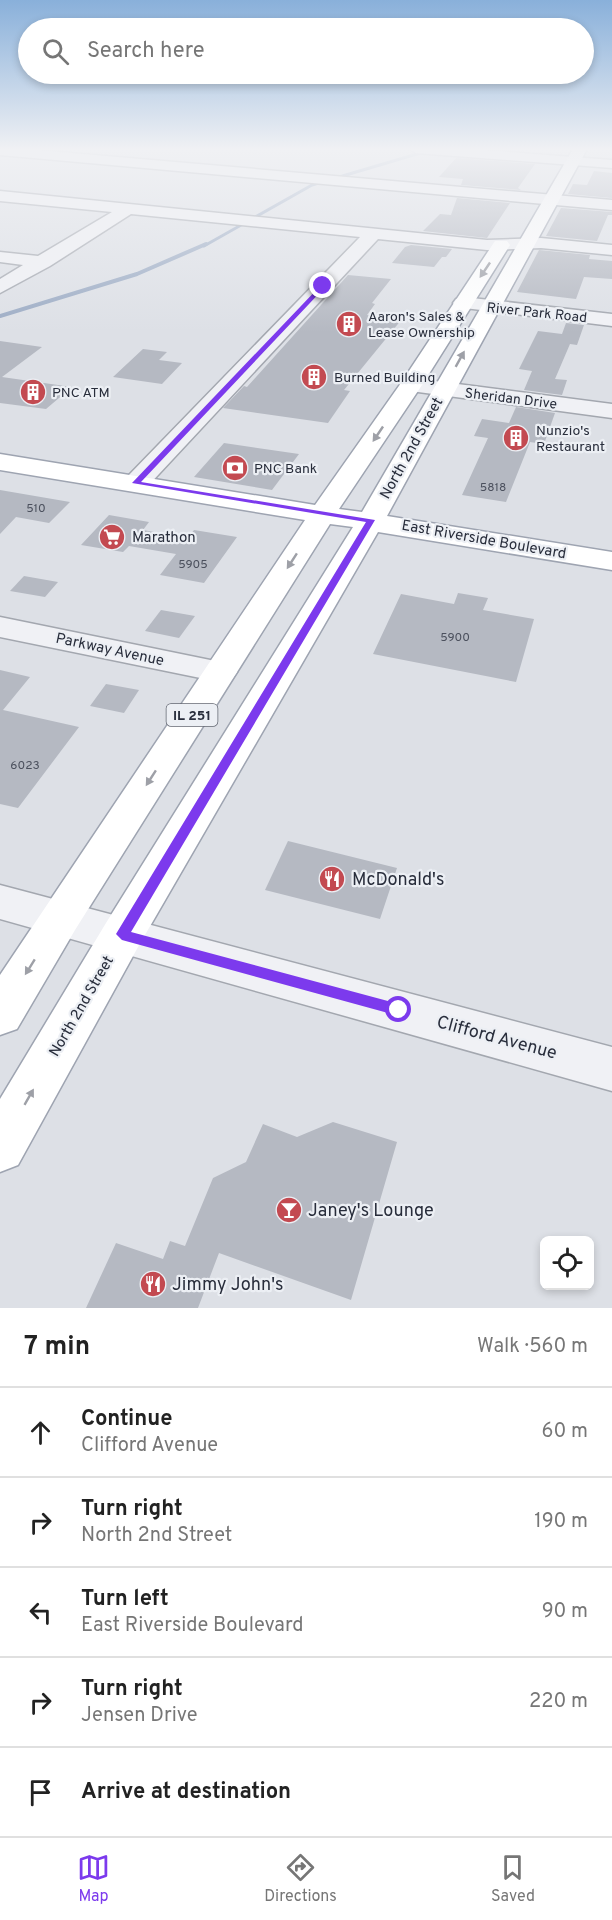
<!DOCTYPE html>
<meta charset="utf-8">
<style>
:root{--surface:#fff;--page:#f2f2f2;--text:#222;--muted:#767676;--line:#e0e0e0;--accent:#7c3aed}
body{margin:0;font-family:Overpass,sans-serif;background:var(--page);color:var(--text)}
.controls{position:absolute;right:18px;bottom:18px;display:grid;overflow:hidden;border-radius:9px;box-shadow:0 3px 9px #0003}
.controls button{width:54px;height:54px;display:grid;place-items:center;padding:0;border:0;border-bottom:2px solid var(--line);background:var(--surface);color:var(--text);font:30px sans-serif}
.stop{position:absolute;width:18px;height:18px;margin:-14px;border:4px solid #7c3aed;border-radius:50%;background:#fff}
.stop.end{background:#7c3aed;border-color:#fff;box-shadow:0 2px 6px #0008}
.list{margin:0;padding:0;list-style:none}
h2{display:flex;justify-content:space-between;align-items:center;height:78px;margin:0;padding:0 24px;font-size:26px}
h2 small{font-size:20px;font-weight:400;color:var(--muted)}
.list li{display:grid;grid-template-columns:39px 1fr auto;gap:18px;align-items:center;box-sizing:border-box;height:90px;padding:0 24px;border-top:2px solid var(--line)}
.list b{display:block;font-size:22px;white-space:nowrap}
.list p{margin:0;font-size:20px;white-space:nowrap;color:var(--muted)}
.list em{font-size:20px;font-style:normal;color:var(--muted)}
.icon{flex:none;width:33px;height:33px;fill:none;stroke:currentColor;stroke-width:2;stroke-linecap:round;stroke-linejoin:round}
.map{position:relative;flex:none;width:612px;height:1308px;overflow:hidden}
.search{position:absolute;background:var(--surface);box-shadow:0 3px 9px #0003;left:18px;right:18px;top:18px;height:66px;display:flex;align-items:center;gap:15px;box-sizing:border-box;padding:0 21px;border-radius:33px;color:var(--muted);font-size:22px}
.sheet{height:528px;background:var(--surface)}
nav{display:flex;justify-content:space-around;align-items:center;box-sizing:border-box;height:84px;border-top:2px solid var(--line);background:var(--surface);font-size:16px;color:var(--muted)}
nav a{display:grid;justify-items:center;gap:3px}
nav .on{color:var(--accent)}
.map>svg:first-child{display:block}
</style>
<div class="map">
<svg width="612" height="1308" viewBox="0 0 612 1308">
<rect width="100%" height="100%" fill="#dde0e6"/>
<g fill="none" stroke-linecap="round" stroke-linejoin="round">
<polyline stroke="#9babc4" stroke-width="3" points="204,246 312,185 427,151"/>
<polyline stroke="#9babc4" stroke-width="4" points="0,316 137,274 206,244"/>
</g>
<g fill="#b5b9c2">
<polygon points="456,158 535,164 518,188 521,190 461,185 463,179 439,177"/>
<polygon points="594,171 612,173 612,198 568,194 573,184 587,185"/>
<polygon points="457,198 510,203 487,238 423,231 440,214 451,215"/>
<polygon points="561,208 612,212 612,215 608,215 597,241 546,236"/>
<polygon points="411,245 452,249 446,257 442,257 434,267 392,263 405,247"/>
<polygon points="539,250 590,255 589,259 612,261 612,279 584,277 576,299 517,292"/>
<polygon points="348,275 391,279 372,303 375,304 367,315 402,319 344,390 350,391 328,423 223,408 244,386 247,387"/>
<polygon points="566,323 584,325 577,345 570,344 555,379 567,380 562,395 524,390 532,371 519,369 538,331 562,334"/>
<polygon points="0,341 42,347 2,377 72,387 46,409 0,403"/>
<polygon points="143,349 167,352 159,360 182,363 162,384 113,377"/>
<polygon points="516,407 555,413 544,444 530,442 506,502 462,495 488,438 474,436 482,419 509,423"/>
<polygon points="224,443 299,454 272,490 194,477"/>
<polygon points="0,490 70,502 49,523 16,517 0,534"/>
<polygon points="109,515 149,522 143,530 188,538 194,530 237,537 204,583 160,575 176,554 129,546 123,552 81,545"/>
<polygon points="24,576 58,582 45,597 10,591"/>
<polygon points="458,593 488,598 483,610 534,619 516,682 373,654 401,594 454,604"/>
<polygon points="161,610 195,616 179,638 145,631"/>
<polygon points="0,670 30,677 3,710 79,727 18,808 0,804"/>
<polygon points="106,684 139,690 124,713 90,706"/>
<polygon points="288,841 397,868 380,919 265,890"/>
<polygon points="333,1122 397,1142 351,1300 219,1253 198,1308 86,1308 116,1243 163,1259 170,1241 185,1246 213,1178 246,1162 263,1124 297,1137"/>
</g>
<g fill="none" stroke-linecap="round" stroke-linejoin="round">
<g stroke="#a3a7af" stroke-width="3">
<g id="minor">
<polygon points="0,149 25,149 612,200 612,210 0,155"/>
<polygon points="409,149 471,149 612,160 612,168 416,153"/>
<polygon points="0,191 487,240 541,238 612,245 612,255 541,248 487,250 378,239 145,489 136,491 127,489 123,483 127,477 360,237 131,214 50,266 0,293 0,279 23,265 0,262 0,252 38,256 112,212 0,201"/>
<polygon points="463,297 612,314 612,326 456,307 453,303 456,299"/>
<polygon points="411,378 612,404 612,418 403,390 400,385 403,380"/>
<polygon points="0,617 220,662 232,665 237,672 232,679 220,682 0,637"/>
<polygon points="0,885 612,1047 612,1091 0,919"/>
</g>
</g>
<g stroke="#9ea4b1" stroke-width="3">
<polygon id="major" points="573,149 587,149 387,516 612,552 612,570 378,532 138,947 18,1165 0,1172 0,1099 106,923 353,527 330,524 75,930 17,1029 0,1035 0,975 305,520 0,470 0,454 315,505 401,383 495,241 507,241 510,245 422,385 339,509 362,512"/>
</g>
<use href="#minor" fill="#f0f1f5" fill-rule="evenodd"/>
<use href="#major" fill="#fff" fill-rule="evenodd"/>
</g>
<defs><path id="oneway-solid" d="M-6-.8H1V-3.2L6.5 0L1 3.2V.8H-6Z" transform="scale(1.5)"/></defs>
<g fill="#9ea0a7">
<use href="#oneway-solid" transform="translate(485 270) rotate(124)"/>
<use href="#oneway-solid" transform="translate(460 359) rotate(-61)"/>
<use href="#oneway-solid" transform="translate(378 434) rotate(124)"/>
<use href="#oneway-solid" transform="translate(292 561) rotate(123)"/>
<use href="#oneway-solid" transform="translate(151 778) rotate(123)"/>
<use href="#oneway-solid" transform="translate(30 967) rotate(122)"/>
<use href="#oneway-solid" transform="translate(29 1097) rotate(-60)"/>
</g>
<linearGradient id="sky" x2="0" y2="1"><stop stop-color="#89b0da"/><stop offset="0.45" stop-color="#f0f1f4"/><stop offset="1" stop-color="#f0f1f4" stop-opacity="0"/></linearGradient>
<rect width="612" height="332" fill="url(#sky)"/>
<polygon fill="#7c3aed" points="321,285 326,286 141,482 375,520 131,932 399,1004 404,1006 406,1010 404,1014 399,1016 122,940 116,934 366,522 132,483"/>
<defs>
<g id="building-disc" transform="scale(1.35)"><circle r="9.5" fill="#c34a51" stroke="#eceff4"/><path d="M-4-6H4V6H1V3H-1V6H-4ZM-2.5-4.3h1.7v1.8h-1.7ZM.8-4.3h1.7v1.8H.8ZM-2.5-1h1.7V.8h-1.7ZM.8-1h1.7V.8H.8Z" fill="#fff"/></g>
<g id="bank-disc" transform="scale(1.35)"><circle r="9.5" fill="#c34a51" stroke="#eceff4"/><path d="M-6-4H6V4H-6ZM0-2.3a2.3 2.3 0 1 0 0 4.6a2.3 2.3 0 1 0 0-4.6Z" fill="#fff"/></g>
<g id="supermarket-disc" transform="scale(1.35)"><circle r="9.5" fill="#c34a51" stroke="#eceff4"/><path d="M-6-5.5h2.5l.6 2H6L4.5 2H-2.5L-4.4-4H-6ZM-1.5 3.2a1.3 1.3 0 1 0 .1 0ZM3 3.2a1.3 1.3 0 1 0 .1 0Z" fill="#fff"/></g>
<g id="restaurant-disc" transform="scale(1.35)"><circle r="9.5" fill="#c34a51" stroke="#eceff4"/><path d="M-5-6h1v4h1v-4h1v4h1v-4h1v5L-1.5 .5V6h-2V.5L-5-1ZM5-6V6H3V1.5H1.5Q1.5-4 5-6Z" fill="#fff"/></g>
<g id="bar-disc" transform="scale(1.35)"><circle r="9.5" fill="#c34a51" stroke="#eceff4"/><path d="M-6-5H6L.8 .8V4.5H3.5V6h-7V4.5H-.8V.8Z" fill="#fff"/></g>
</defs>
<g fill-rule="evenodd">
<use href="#building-disc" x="349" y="324"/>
<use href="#building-disc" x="314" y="377"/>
<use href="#building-disc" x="33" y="392"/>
<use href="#building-disc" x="516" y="438"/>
<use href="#bank-disc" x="235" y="468"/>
<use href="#supermarket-disc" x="112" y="537"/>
<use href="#restaurant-disc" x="332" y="879"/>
<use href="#bar-disc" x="289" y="1210"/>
<use href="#restaurant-disc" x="153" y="1284"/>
</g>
<g text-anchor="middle" stroke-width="4.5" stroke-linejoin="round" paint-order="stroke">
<g font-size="12" fill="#4b505d">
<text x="493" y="491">5818</text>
<text x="36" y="512">510</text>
<text x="193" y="568">5905</text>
<text x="455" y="641">5900</text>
<text x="25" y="769">6023</text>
</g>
<g font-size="14" fill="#282d3b" stroke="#eceff4">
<text transform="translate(537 312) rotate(6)" y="5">River Park Road</text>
<text transform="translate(511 398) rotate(7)" y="5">Sheridan Drive</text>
</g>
<g font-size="14" fill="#282d3b" stroke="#eceff4" text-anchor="start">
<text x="368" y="321">Aaron's Sales &amp;<tspan x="368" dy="16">Lease Ownership</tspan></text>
<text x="334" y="382">Burned Building</text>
<text x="52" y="397">PNC ATM</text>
<text x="536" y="435">Nunzio's<tspan x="536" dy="16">Restaurant</tspan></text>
<text x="254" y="473">PNC Bank</text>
</g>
<rect fill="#eceff4" stroke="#636772" stroke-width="1.5" x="166.5" y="704" width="51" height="22" rx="4.5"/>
<g font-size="14" font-weight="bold" fill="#282d3b">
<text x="192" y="720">IL 251</text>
</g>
<g font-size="15" fill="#282d3b" stroke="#eceff4">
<text transform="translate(411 448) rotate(-61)" y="5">North 2nd Street</text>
<text transform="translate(484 539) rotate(10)" y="5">East Riverside Boulevard</text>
<text transform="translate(110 649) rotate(12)" y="5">Parkway Avenue</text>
<text transform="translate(81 1006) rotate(-60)" y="5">North 2nd Street</text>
</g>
<g font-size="15" fill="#282d3b" stroke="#eceff4" text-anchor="start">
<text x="132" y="542">Marathon</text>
</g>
<g font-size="18" fill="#282d3b" stroke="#eceff4" text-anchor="start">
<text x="352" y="885">McDonald's</text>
<text x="308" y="1216">Janey's Lounge</text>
<text x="172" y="1290">Jimmy John's</text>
</g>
<g font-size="18" fill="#282d3b" stroke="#eceff4">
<text transform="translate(497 1037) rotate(15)" y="6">Clifford Avenue</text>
</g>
</g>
</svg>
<div class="controls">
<button><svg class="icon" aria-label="locate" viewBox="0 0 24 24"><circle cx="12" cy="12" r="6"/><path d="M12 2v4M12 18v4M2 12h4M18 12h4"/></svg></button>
</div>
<div class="stop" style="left:399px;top:1010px"></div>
<div class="stop end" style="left:323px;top:286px"></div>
<div class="search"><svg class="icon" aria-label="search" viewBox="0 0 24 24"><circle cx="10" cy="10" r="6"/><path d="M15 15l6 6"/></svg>Search here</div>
</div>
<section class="sheet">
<h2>7 min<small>Walk · 560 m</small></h2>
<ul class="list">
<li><svg class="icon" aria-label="ahead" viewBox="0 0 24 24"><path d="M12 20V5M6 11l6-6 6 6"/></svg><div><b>Continue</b><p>Clifford Avenue</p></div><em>60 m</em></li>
<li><svg class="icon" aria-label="right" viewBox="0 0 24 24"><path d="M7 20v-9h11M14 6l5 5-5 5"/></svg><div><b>Turn right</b><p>North 2nd Street</p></div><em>190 m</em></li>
<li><svg class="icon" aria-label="left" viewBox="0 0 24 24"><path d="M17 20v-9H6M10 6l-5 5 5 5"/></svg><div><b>Turn left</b><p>East Riverside Boulevard</p></div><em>90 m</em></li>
<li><svg class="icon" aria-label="right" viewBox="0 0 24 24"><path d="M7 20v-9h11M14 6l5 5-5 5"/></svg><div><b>Turn right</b><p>Jensen Drive</p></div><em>220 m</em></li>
<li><svg class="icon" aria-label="arrive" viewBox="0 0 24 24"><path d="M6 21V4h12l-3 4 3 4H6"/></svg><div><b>Arrive at destination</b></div></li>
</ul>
</section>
<nav>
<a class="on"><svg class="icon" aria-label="map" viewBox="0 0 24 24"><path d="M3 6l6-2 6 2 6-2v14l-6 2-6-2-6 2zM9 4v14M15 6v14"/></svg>Map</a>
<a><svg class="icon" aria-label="directions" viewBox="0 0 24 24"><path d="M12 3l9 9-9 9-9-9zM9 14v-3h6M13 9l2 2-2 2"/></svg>Directions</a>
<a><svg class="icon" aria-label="saved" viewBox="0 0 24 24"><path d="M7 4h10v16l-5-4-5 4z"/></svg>Saved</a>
</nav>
